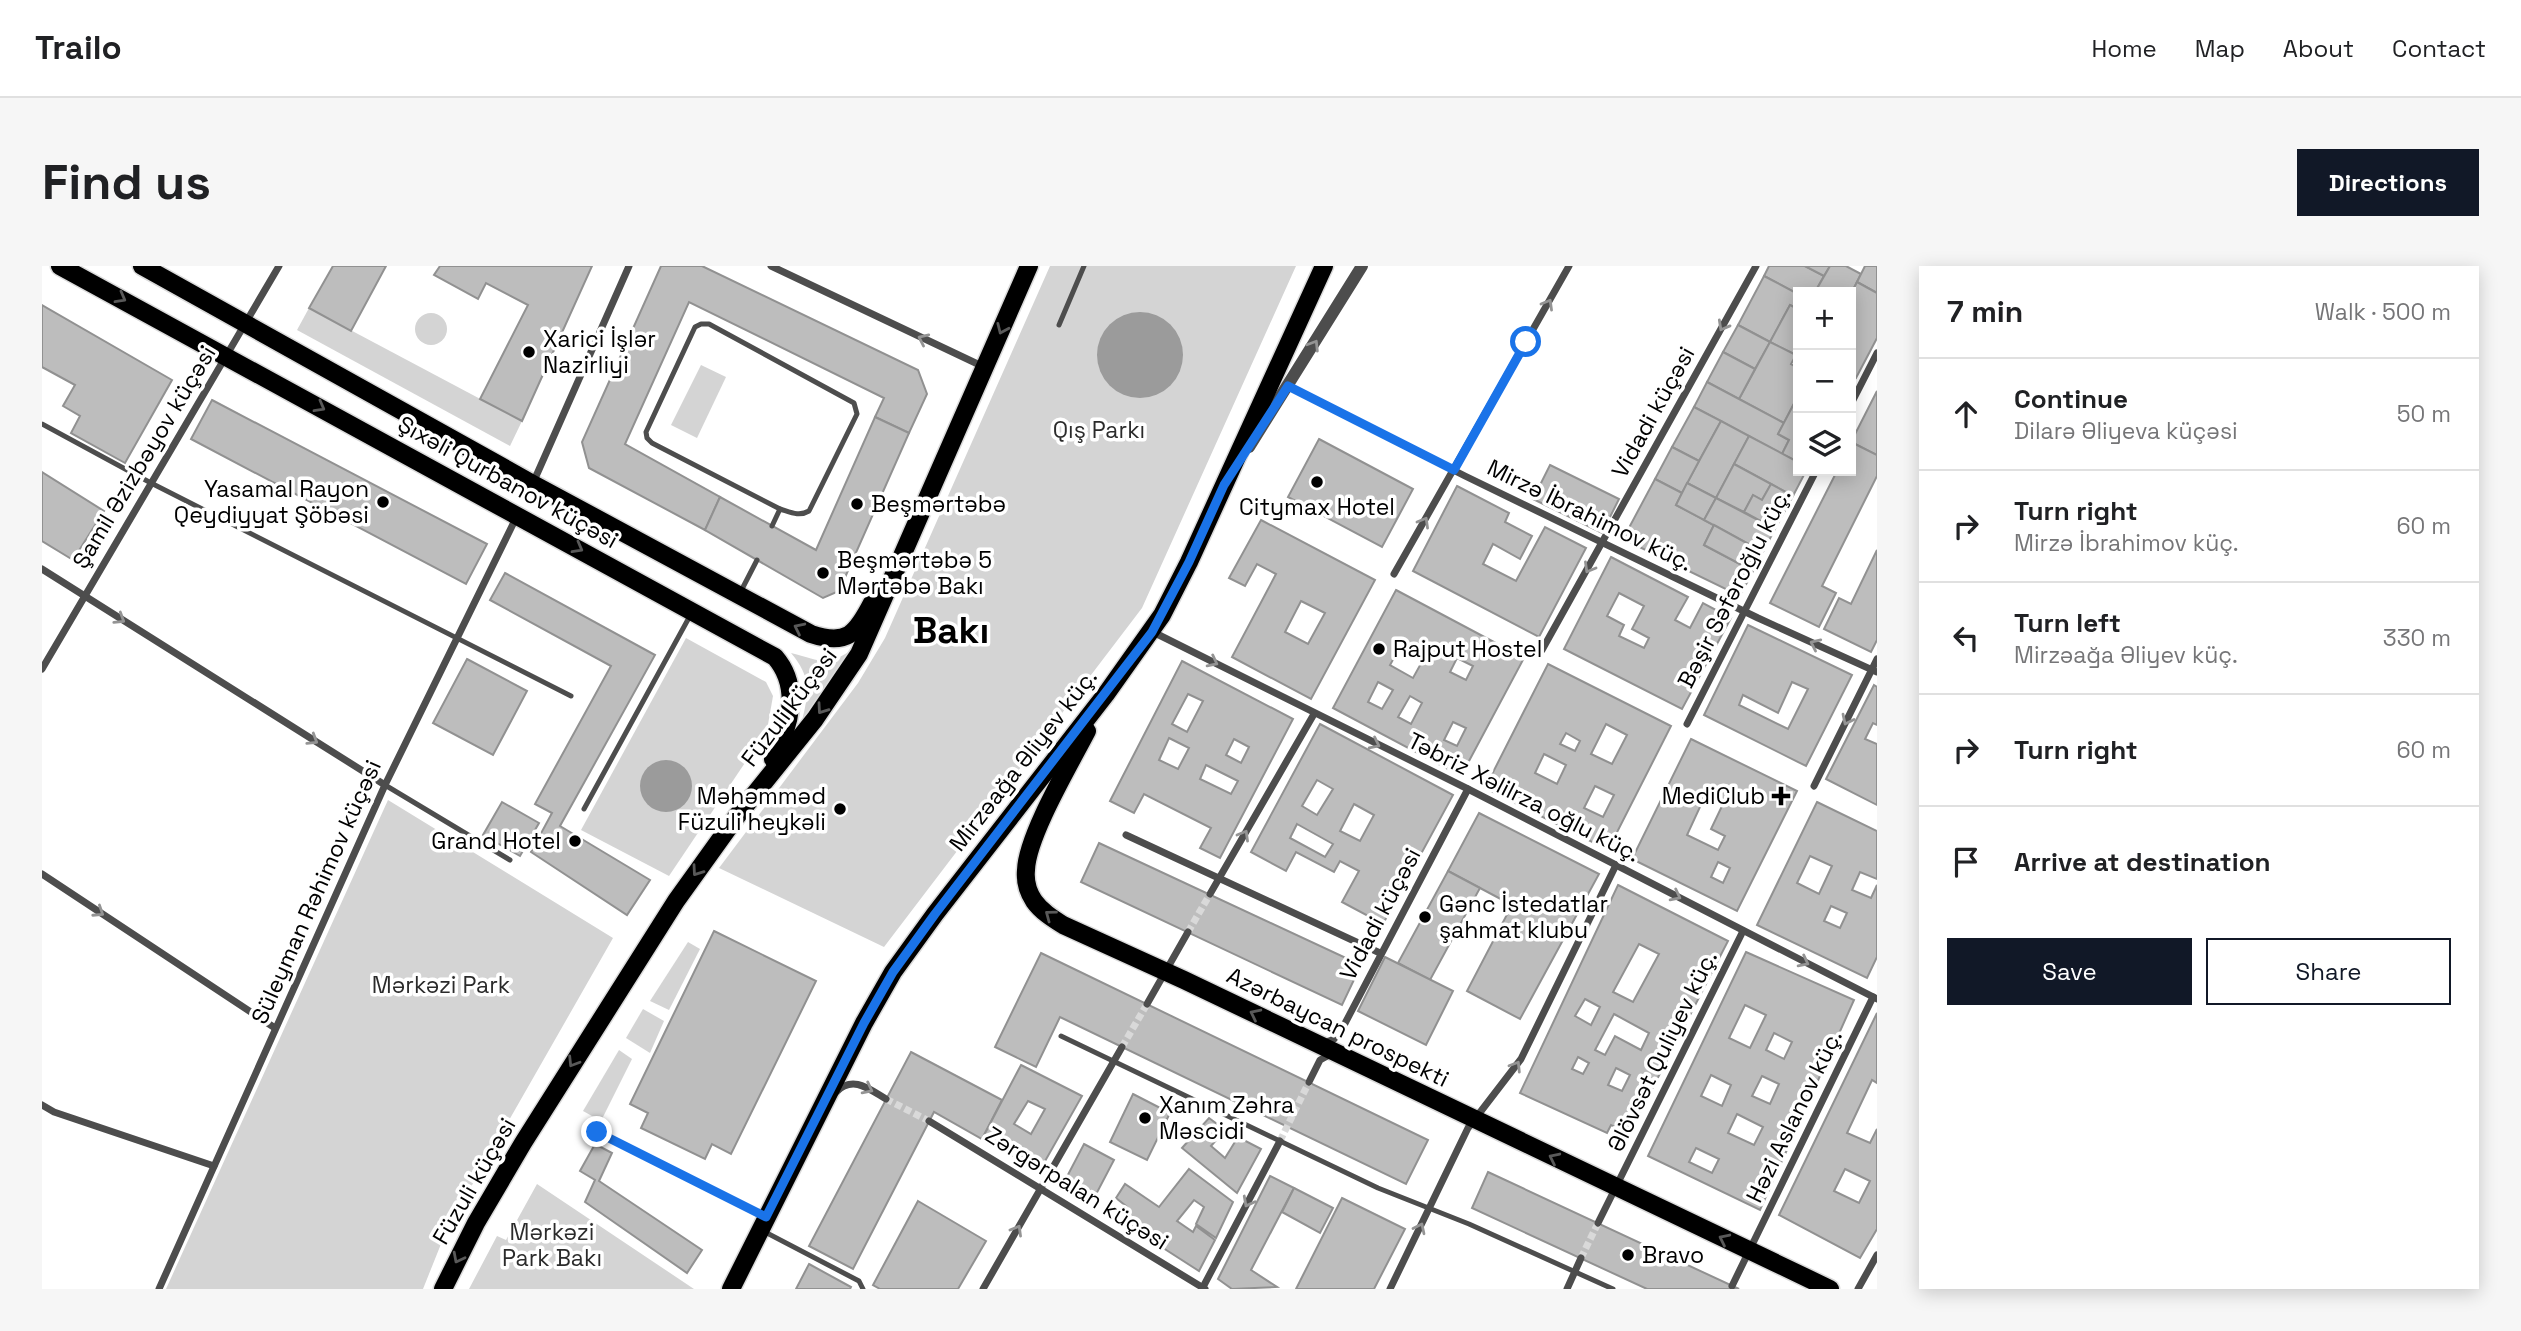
<!DOCTYPE html>
<meta charset="utf-8">
<style>
:root{--surface:#fff;--page:#f6f6f6;--text:#202124;--muted:#757577;--line:#e0e0e0;--accent:#111827}
body{margin:0;font-family:"Space Grotesk",sans-serif;background:var(--page);color:var(--text)}
.controls{position:absolute;right:21px;top:21px;display:grid;overflow:hidden;border-radius:0px;box-shadow:0 4px 18px #0003}
.controls button{width:63px;height:63px;display:grid;place-items:center;padding:0;border:0;border-bottom:2px solid var(--line);background:var(--surface);color:var(--text);font:35px sans-serif}
.stop{position:absolute;width:21px;height:21px;margin:-16px;border:5px solid #1a73e8;border-radius:50%;background:#fff}
.stop.end{background:#1a73e8;border-color:#fff;box-shadow:0 2px 7px #0008}
.list{margin:0;padding:0;list-style:none}
h2{display:flex;justify-content:space-between;align-items:center;height:91px;margin:0;padding:0 28px;font-size:30px}
h2 small{font-size:23px;font-weight:400;color:var(--muted)}
.list li{display:grid;grid-template-columns:46px 1fr auto;gap:21px;align-items:center;box-sizing:border-box;height:112px;padding:0 28px;border-top:2px solid var(--line)}
.list b{display:block;font-size:26px;white-space:nowrap}
.list p{margin:0;font-size:23px;white-space:nowrap;color:var(--muted)}
.list em{font-size:23px;font-style:normal;color:var(--muted)}
.actions{display:flex;gap:14px;padding:21px 28px}
.actions a{flex:1;padding:16px 0;border:2px solid var(--accent);border-radius:0px;text-align:center;font-size:24px;color:var(--accent)}
.actions .main{background:var(--accent);color:#fff}
.icon{flex:none;width:38px;height:38px;fill:none;stroke:currentColor;stroke-width:2;stroke-linecap:round;stroke-linejoin:round}
.map{position:relative;flex:none;width:1835px;height:1023px;overflow:hidden;border-radius:0px}
header{display:flex;align-items:center;gap:42px;box-sizing:border-box;height:98px;padding:0 35px;background:var(--surface);border-bottom:2px solid var(--line)}
header strong{font-size:33px}
nav{display:flex;gap:38px;margin-inline-start:auto;font-size:24px}
.intro{display:flex;align-items:center;justify-content:space-between;box-sizing:border-box;height:168px;padding:0 42px}
h1{margin:0;font-size:49px}
.button{padding:18px 32px;border-radius:0px;background:var(--accent);color:#fff;font-size:24px;font-weight:700}
main{display:flex;gap:42px;padding:0 42px}
aside{flex:1;background:var(--surface);border-radius:0px;box-shadow:0 4px 18px #0003}
.map>svg:first-child{display:block}
</style>
<header>
<strong>Trailo</strong>
<nav><a>Home</a><a>Map</a><a>About</a><a>Contact</a></nav>
</header>
<div class="intro"><h1>Find us</h1><a class="button">Directions</a></div>
<main>
<div class="map">
<svg width="1835" height="1023" viewBox="0 0 1835 1023">
<rect width="100%" height="100%" fill="#fff"/>
<g fill="#d4d4d4">
<polygon points="1008,0 1254,0 1100,342 842,681 677,602 816,417 843,372"/>
<polygon points="267,42 480,155 468,180 255,64"/>
<circle cx="389" cy="63" r="16"/>
<polygon points="659,99 684,111 655,172 629,159"/>
<polygon points="644,372 724,416 731,430 725,464 627,610 539,564"/>
<path d="M813 382 760 455C767 427 769 410 749 387 781 395 783 402 813 382Z"/>
<polygon points="346,534 571,672 405,963 381,1023 124,1023"/>
<polygon points="646,676 658,683 627,744 608,735"/>
<polygon points="601,743 622,755 608,787 584,772"/>
<polygon points="577,784 590,793 559,855 541,845"/>
<polygon points="495,918 652,1023 427,1023 455,970 464,974"/>
</g>
<g fill="#9b9b9b">
<circle cx="1098" cy="89" r="43"/>
<circle cx="624" cy="520" r="26"/>
</g>
<g fill="#bdbdbd" stroke="#919191" stroke-width="2" fill-rule="evenodd">
<polygon points="291,0 344,0 309,65 267,42"/>
<polygon points="398,0 550,0 480,155 438,133 486,39 444,17 436,33 392,9"/>
<polygon points="619,0 660,0 876,104 885,128 867,167 833,151 842,132 647,36 583,178 678,231 663,264 547,202 540,176"/>
<polygon points="1727,0 1763,0 1782,10 1773,26 1756,28 1722,10"/>
<polygon points="1763,0 1788,0 1782,10"/>
<polygon points="1788,0 1804,0 1819,8 1809,28 1773,26"/>
<polygon points="1823,0 1835,0 1835,27 1815,16"/>
<polygon points="1722,10 1756,28 1756,43 1748,39 1728,76 1696,59"/>
<polygon points="1815,16 1835,27 1835,72 1814,112 1809,110 1809,28"/>
<polygon points="0,39 130,114 83,197 29,167 38,150 21,140 33,119 0,101"/>
<polygon points="1748,39 1756,43 1756,85 1754,89 1728,76"/>
<polygon points="1696,59 1728,76 1713,103 1681,86"/>
<polygon points="1728,76 1754,89 1749,98 1756,102 1756,130 1742,157 1697,133"/>
<polygon points="1681,86 1713,103 1697,133 1665,116"/>
<polygon points="1665,116 1742,157 1736,168 1747,174 1740,188 1652,141"/>
<polygon points="1835,125 1835,189 1809,176"/>
<polygon points="1756,130 1756,196 1740,188 1747,174 1736,168"/>
<polygon points="170,134 445,278 424,318 149,173"/>
<polygon points="1652,141 1679,155 1657,195 1630,181"/>
<polygon points="833,151 867,167 797,325 781,332 663,264 678,231 774,284"/>
<polygon points="1679,155 1707,170 1674,232 1645,217"/>
<polygon points="1707,170 1756,196 1756,205 1764,205 1751,230 1692,198"/>
<polygon points="1277,173 1371,223 1340,281 1246,231"/>
<polygon points="1809,176 1835,189 1835,210 1780,320 1794,327 1777,361 1728,337 1795,205 1809,205"/>
<polygon points="1630,181 1657,195 1640,227 1613,213"/>
<polygon points="1692,198 1729,218 1720,234 1711,229 1702,246 1674,232"/>
<polygon points="1508,199 1577,233 1560,267 1491,233"/>
<polygon points="0,206 62,245 31,294 0,275"/>
<polygon points="1613,213 1640,227 1634,239 1672,259 1662,279 1711,305 1698,330 1581,273"/>
<polygon points="1645,217 1674,232 1662,254 1634,239"/>
<polygon points="1729,218 1751,230 1733,263 1702,246 1711,229 1720,234"/>
<polygon points="1415,220 1467,247 1463,256 1490,270 1478,293 1451,278 1441,298 1474,315 1503,261 1544,282 1497,371 1371,305"/>
<polygon points="1674,232 1733,263 1721,286 1662,254"/>
<path d="M1219 254 1333 314 1269 433 1190 391 1234 308 1215 298 1203 320 1187 312ZM1259 335 1283 347 1266 378 1243 366Z"/>
<polygon points="1672,259 1721,286 1711,305 1662,279"/>
<polygon points="1835,284 1835,374 1829,386 1782,363 1797,332 1809,338"/>
<path d="M1569 291 1646 331 1633 354 1648 362 1661 337 1689 352 1640 443 1522 383ZM1577 327 1602 340 1590 363 1607 372 1602 382 1577 370 1582 359 1565 350Z"/>
<polygon points="463,307 613,389 518,560 608,614 585,649 489,586 510,547 493,538 569,400 448,334"/>
<path d="M1354 324 1482 392 1419 510 1291 442ZM1358 381 1381 394 1371 412 1348 399ZM1415 392 1431 400 1424 414 1408 406ZM1336 416 1351 424 1340 443 1326 436ZM1368 430 1380 437 1369 458 1356 451ZM1411 456 1424 462 1415 480 1402 474Z"/>
<path d="M1706 359 1810 409 1764 500 1662 449ZM1750 416 1766 423 1746 463 1697 439 1701 429 1736 447Z"/>
<polygon points="425,393 485,425 451,489 391,457"/>
<path d="M1140 395 1251 453 1178 592 1158 582 1169 562 1102 528 1092 547 1068 535ZM1146 428 1161 435 1145 466 1130 458ZM1127 472 1147 482 1136 503 1117 494ZM1192 473 1207 481 1199 497 1184 489ZM1164 499 1196 515 1189 528 1158 513Z"/>
<path d="M1506 398 1629 460 1566 584 1443 522ZM1564 458 1585 469 1570 498 1549 488ZM1524 467 1538 475 1533 485 1518 478ZM1502 488 1524 499 1515 518 1493 507ZM1553 520 1572 529 1561 551 1542 542Z"/>
<polygon points="1832,419 1835,421 1835,459 1831,457 1823,473 1835,478 1835,539 1784,513"/>
<path d="M1278 458 1411 529 1341 658 1300 636 1317 605 1298 595 1292 606 1254 586 1244 605 1209 586ZM1275 514 1291 523 1275 549 1260 540ZM1312 538 1332 549 1318 575 1298 565ZM1255 558 1291 578 1283 591 1248 572Z"/>
<path d="M1649 473 1755 525 1695 645 1590 593ZM1663 530 1681 538 1669 563 1683 570 1676 584 1645 569ZM1676 596 1688 602 1681 617 1669 611Z"/>
<polygon points="460,536 497,557 478,590 441,569"/>
<path d="M1775 536 1835 565V613L1818 606 1810 624 1829 632 1835 619V691L1825 712 1715 659ZM1768 590 1790 600 1777 628 1755 617ZM1789 640 1805 647 1798 662 1782 655Z"/>
<polygon points="1437,547 1557,608 1478,753 1425,725 1470,639 1406,605"/>
<polygon points="1057,577 1319,699 1300,739 1039,616"/>
<polygon points="1406,605 1438,622 1388,714 1356,697"/>
<path d="M1576 619 1686 675 1587 868 1569 859 1565 867 1478 827ZM1597 678 1617 688 1591 736 1571 726ZM1543 733 1558 741 1549 759 1533 750ZM1572 748 1607 767 1599 784 1573 770 1563 789 1553 784ZM1536 791 1547 797 1541 808 1530 803ZM1574 802 1588 809 1580 825 1566 819Z"/>
<polygon points="672,665 774,715 689,888 670,878 663,893 599,862 606,847 588,838"/>
<path d="M1704 686 1812 734 1718 944 1606 890ZM1703 739 1724 749 1708 782 1687 772ZM1732 767 1750 776 1742 793 1724 784ZM1669 809 1689 819 1680 840 1659 830ZM1720 810 1737 818 1728 838 1710 830ZM1695 848 1721 861 1712 879 1686 867ZM1654 882 1677 893 1670 907 1647 896Z"/>
<polygon points="999,687 1386,874 1364,918 1018,751 994,801 953,781"/>
<polygon points="1343,691 1411,725 1384,779 1316,745"/>
<path d="M1835 747V817L1830 814 1805 867 1828 877 1835 863V963L1818 992 1737 949ZM1803 903 1828 915 1817 937 1792 925Z"/>
<polygon points="869,786 960,834 940,873 892,846 811,1003 767,980"/>
<path d="M979 799 1040 830 998 904 940 873ZM986 835 1003 843 989 868 972 858Z"/>
<polygon points="1091,828 1128,847 1105,894 1068,876"/>
<polygon points="1167,852 1183,864 1169,880 1183,892 1196,871 1219,883 1195,927 1140,882"/>
<polygon points="553,878 570,887 557,915 660,984 645,1007 543,936 553,914 538,905"/>
<polygon points="1042,878 1072,894 1049,938 1019,922"/>
<polygon points="1147,903 1191,936 1174,972 1154,958 1162,941 1152,934 1135,955 1151,966 1154,960 1173,974 1157,1005 1076,953 1084,940 1074,932 1083,918 1117,941"/>
<polygon points="1446,906 1697,1023 1605,1023 1430,942"/>
<polygon points="1228,910 1252,922 1209,1004 1235,1021 1190,1023 1176,1013"/>
<polygon points="1252,922 1291,942 1278,967 1240,946"/>
<polygon points="1300,932 1363,963 1332,1023 1254,1023"/>
<polygon points="876,935 944,975 916,1023 838,1023 831,1019"/>
<polygon points="767,998 809,1021 808,1023 754,1023"/>
</g>
<g fill="none" stroke-linecap="round" stroke-linejoin="round">
<g stroke="#d9d9d9" stroke-width="7" stroke-dasharray="7 3.5" stroke-linecap="butt">
<polyline points="1146,666 1168,628"/>
<polyline points="1080,781 1105,738"/>
<polyline points="844,833 887,855"/>
<polyline points="1238,875 1267,816"/>
<polyline points="1539,992 1556,957"/>
</g>
<g stroke="#dbdbdb" stroke-width="21">
<g id="primary">
<path d="M18 0 733 391C759 421 748 461 731 493"/>
<path d="M100 0 491 218 769 368C805 380 814 368 830 337"/>
<path d="M1045 465C1028 498 985 570 984 604 983 614 986 626 992 635 999 645 1010 652 1021 659L1142 714 1788 1023"/>
<polyline points="401,1023 434,957 481,877 634,635 695,550 773,453 817,388 987,0"/>
<polyline points="689,1023 822,757 851,706 893,648 1064,428 1120,349 1147,296 1282,0"/>
</g>
</g>
<g stroke="#4d4d4d" stroke-width="5">
<path d="M659 58H667L812 137 815 148 767 245C757 251 748 246 738 243L610 177 605 172 604 166 653 61Z"/>
<polyline points="1017,59 1042,0"/>
<polyline points="0,158 109,217 529,430"/>
<polyline points="730,260 738,243"/>
<polyline points="698,327 715,294"/>
<polyline points="343,519 468,594"/>
<polyline points="542,543 649,348"/>
<polyline points="1019,770 1336,922 1427,958 1571,1023"/>
<polyline points="555,866 721,950"/>
<polyline points="721,965 817,1015 821,1023"/>
</g>
<g stroke="#4d4d4d" stroke-width="7">
<polyline points="729,0 942,101"/>
<polyline points="1246,120 1423,210 1716,352 1835,406"/>
<polyline points="1809,138 1835,87"/>
<polyline points="491,217 587,0"/>
<polyline points="0,303 343,519"/>
<polyline points="1352,308 1527,0"/>
<polyline points="1111,366 1426,523 1835,733"/>
<polyline points="1500,384 1714,0"/>
<polyline points="0,403 237,0"/>
<polyline points="1645,458 1774,205"/>
<polyline points="1772,520 1835,393"/>
<polyline points="1084,569 1338,687"/>
<polyline points="0,608 233,762"/>
<polyline points="1168,628 1272,448"/>
<polyline points="1105,738 1146,666"/>
<polyline points="1283,777 1292,773 1300,763 1426,523"/>
<polyline points="1267,816 1278,794 1289,788"/>
<path d="M794 826C811 809 827 823 844 833"/>
<polyline points="0,839 12,846 172,900"/>
<polyline points="887,855 1163,1023"/>
<polyline points="1556,957 1701,665"/>
<polyline points="1690,1020 1831,731"/>
<polyline points="117,1023 343,519 474,252"/>
<polyline points="941,1023 1080,781"/>
<polyline points="1160,1023 1238,875"/>
<polyline points="1348,1023 1426,862 1479,793 1574,599"/>
<polyline points="1525,1023 1539,992"/>
<polyline points="1816,1023 1835,989"/>
</g>
<polyline stroke="#4d4d4d" stroke-width="12" points="1207,181 1320,0"/>
<use href="#primary" stroke="#000" stroke-width="18"/>
</g>
<defs><path id="oneway-chevron" d="M-2-3.5L2.5 0L-2 3.5" fill="none" stroke-width="1.6" stroke-linecap="round" stroke-linejoin="round" transform="scale(1.75)"/></defs>
<g stroke="#595959">
<use href="#oneway-chevron" transform="translate(79 32) rotate(29)"/>
<use href="#oneway-chevron" transform="translate(960 63) rotate(114)"/>
<use href="#oneway-chevron" transform="translate(278 141) rotate(29)"/>
<use href="#oneway-chevron" transform="translate(536 282) rotate(29)"/>
<use href="#oneway-chevron" transform="translate(757 362) rotate(-154)"/>
<use href="#oneway-chevron" transform="translate(780 443) rotate(125)"/>
<use href="#oneway-chevron" transform="translate(655 605) rotate(125)"/>
<use href="#oneway-chevron" transform="translate(1008 649) rotate(-143)"/>
<use href="#oneway-chevron" transform="translate(1213 748) rotate(-154)"/>
<use href="#oneway-chevron" transform="translate(531 796) rotate(122)"/>
<use href="#oneway-chevron" transform="translate(1512 892) rotate(-154)"/>
<use href="#oneway-chevron" transform="translate(1682 973) rotate(-154)"/>
<use href="#oneway-chevron" transform="translate(416 992) rotate(117)"/>
</g>
<g stroke="#949494">
<use href="#oneway-chevron" transform="translate(1506 38) rotate(-60)"/>
<use href="#oneway-chevron" transform="translate(1681 60) rotate(119)"/>
<use href="#oneway-chevron" transform="translate(881 73) rotate(-155)"/>
<use href="#oneway-chevron" transform="translate(1272 79) rotate(-58)"/>
<use href="#oneway-chevron" transform="translate(1382 256) rotate(-60)"/>
<use href="#oneway-chevron" transform="translate(1547 302) rotate(120)"/>
<use href="#oneway-chevron" transform="translate(78 353) rotate(32)"/>
<use href="#oneway-chevron" transform="translate(1773 378) rotate(-155)"/>
<use href="#oneway-chevron" transform="translate(1171 396) rotate(27)"/>
<use href="#oneway-chevron" transform="translate(1805 454) rotate(116)"/>
<use href="#oneway-chevron" transform="translate(271 474) rotate(32)"/>
<use href="#oneway-chevron" transform="translate(1333 478) rotate(26)"/>
<use href="#oneway-chevron" transform="translate(1202 569) rotate(-60)"/>
<use href="#oneway-chevron" transform="translate(1634 630) rotate(27)"/>
<use href="#oneway-chevron" transform="translate(57 646) rotate(33)"/>
<use href="#oneway-chevron" transform="translate(1762 696) rotate(27)"/>
<use href="#oneway-chevron" transform="translate(1474 800) rotate(-58)"/>
<use href="#oneway-chevron" transform="translate(826 823) rotate(27)"/>
<use href="#oneway-chevron" transform="translate(1206 936) rotate(118)"/>
<use href="#oneway-chevron" transform="translate(1378 962) rotate(-64)"/>
<use href="#oneway-chevron" transform="translate(975 964) rotate(-60)"/>
</g>
<g fill="none" stroke-linecap="round" stroke-linejoin="round">
<polyline stroke="#1a73e8" stroke-width="9" points="555,866 724,951 822,757 851,706 893,648 1110,366 1147,296 1182,219 1246,120 1412,204 1484,76"/>
</g>
<g fill="#000" stroke="#fff" stroke-width="2.5">
<circle cx="487" cy="86" r="7"/>
<circle cx="1275" cy="216" r="7"/>
<circle cx="341" cy="236" r="7"/>
<circle cx="815" cy="238" r="7"/>
<circle cx="781" cy="307" r="7"/>
<circle cx="1337" cy="383" r="7"/>
<path d="M1735.5 519.5h7v7h7v7h-7v7h-7v-7h-7v-7h7z"/>
<circle cx="798" cy="543" r="7"/>
<circle cx="533" cy="575" r="7"/>
<circle cx="1383" cy="651" r="7"/>
<circle cx="1103" cy="852" r="7"/>
<circle cx="1586" cy="989" r="7"/>
</g>
<g text-anchor="middle" stroke-width="7" stroke-linejoin="round" paint-order="stroke">
<g font-size="23" fill="#000" stroke="#fff" text-anchor="start">
<text x="501" y="81">Xarici İşlər<tspan x="501" dy="26">Nazirliyi</tspan></text>
<text x="327" y="231" text-anchor="end">Yasamal Rayon<tspan x="327" dy="26">Qeydiyyat Şöbəsi</tspan></text>
<text x="829" y="246">Beşmərtəbə</text>
<text x="1275" y="249" text-anchor="middle">Citymax Hotel</text>
<text x="795" y="302">Beşmərtəbə 5<tspan x="795" dy="26">Mərtəbə Bakı</tspan></text>
<text x="1351" y="391">Rajput Hostel</text>
<text x="784" y="538" text-anchor="end">Məhəmməd<tspan x="784" dy="26">Füzuli heykəli</tspan></text>
<text x="1723" y="538" text-anchor="end">MediClub</text>
<text x="519" y="583" text-anchor="end">Grand Hotel</text>
<text x="1397" y="646">Gənc İstedatlar<tspan x="1397" dy="26">şahmat klubu</tspan></text>
<text x="1117" y="847">Xanım Zəhra<tspan x="1117" dy="26">Məscidi</tspan></text>
<text x="1600" y="997">Bravo</text>
</g>
<g font-size="23" fill="#000" stroke="#fff">
<text transform="translate(1611 146) rotate(-61)" y="8">Vidadi küçəsi</text>
<text transform="translate(102 191) rotate(-59)" y="8">Şamil Əzizbəyov küçəsi</text>
<text transform="translate(466 216) rotate(29)" y="8">Şıxəli Qurbanov küçəsi</text>
<text transform="translate(1548 249) rotate(26)" y="8">Mirzə İbrahimov küç.</text>
<text transform="translate(1692 322) rotate(-63)" y="8">Bəşir Səfəroğlu küç.</text>
<text transform="translate(747 441) rotate(-53)" y="8">Füzuli küçəsi</text>
<text transform="translate(981 494) rotate(-52)" y="8">Mirzəağa Əliyev küç.</text>
<text transform="translate(1482 531) rotate(27)" y="8">Təbriz Xəlilrza oğlu küç.</text>
<text transform="translate(274 626) rotate(-66)" y="8">Süleyman Rəhimov küçəsi</text>
<text transform="translate(1338 648) rotate(-62)" y="8">Vidadi küçəsi</text>
<text transform="translate(1296 761) rotate(26)" y="8">Azərbaycan prospekti</text>
<text transform="translate(1620 785) rotate(-64)" y="8">Əlövsət Quliyev küç.</text>
<text transform="translate(1752 850) rotate(-64)" y="8">Həzi Aslanov küç.</text>
<text transform="translate(432 915) rotate(-60)" y="8">Füzuli küçəsi</text>
<text transform="translate(1035 922) rotate(32)" y="8">Zərgərpalan küçəsi</text>
</g>
<g font-size="23" fill="#2b2b2b" stroke="#fff">
<text x="1057" y="172">Qış Parkı</text>
<text x="399" y="727">Mərkəzi Park</text>
<text x="510" y="974">Mərkəzi<tspan x="510" dy="26">Park Bakı</tspan></text>
</g>
<g font-size="37" font-weight="bold" fill="#000" stroke="#fff">
<text x="909" y="377">Bakı</text>
</g>
</g>
</svg>
<div class="controls">
<button>+</button>
<button>−</button>
<button><svg class="icon" aria-label="layers" viewBox="0 0 24 24"><path d="M12 4l9 5-9 5-9-5zM3 14l9 5 9-5"/></svg></button>
</div>
<div class="stop" style="left:1484px;top:76px"></div>
<div class="stop end" style="left:555px;top:866px"></div>
</div>
<aside>
<h2>7 min<small>Walk · 500 m</small></h2>
<ul class="list">
<li><svg class="icon" aria-label="ahead" viewBox="0 0 24 24"><path d="M12 20V5M6 11l6-6 6 6"/></svg><div><b>Continue</b><p>Dilarə Əliyeva küçəsi</p></div><em>50 m</em></li>
<li><svg class="icon" aria-label="right" viewBox="0 0 24 24"><path d="M7 20v-9h11M14 6l5 5-5 5"/></svg><div><b>Turn right</b><p>Mirzə İbrahimov küç.</p></div><em>60 m</em></li>
<li><svg class="icon" aria-label="left" viewBox="0 0 24 24"><path d="M17 20v-9H6M10 6l-5 5 5 5"/></svg><div><b>Turn left</b><p>Mirzəağa Əliyev küç.</p></div><em>330 m</em></li>
<li><svg class="icon" aria-label="right" viewBox="0 0 24 24"><path d="M7 20v-9h11M14 6l5 5-5 5"/></svg><div><b>Turn right</b></div><em>60 m</em></li>
<li><svg class="icon" aria-label="arrive" viewBox="0 0 24 24"><path d="M6 21V4h12l-3 4 3 4H6"/></svg><div><b>Arrive at destination</b></div></li>
</ul>
<div class="actions"><a class="main">Save</a><a>Share</a></div>
</aside>
</main>
